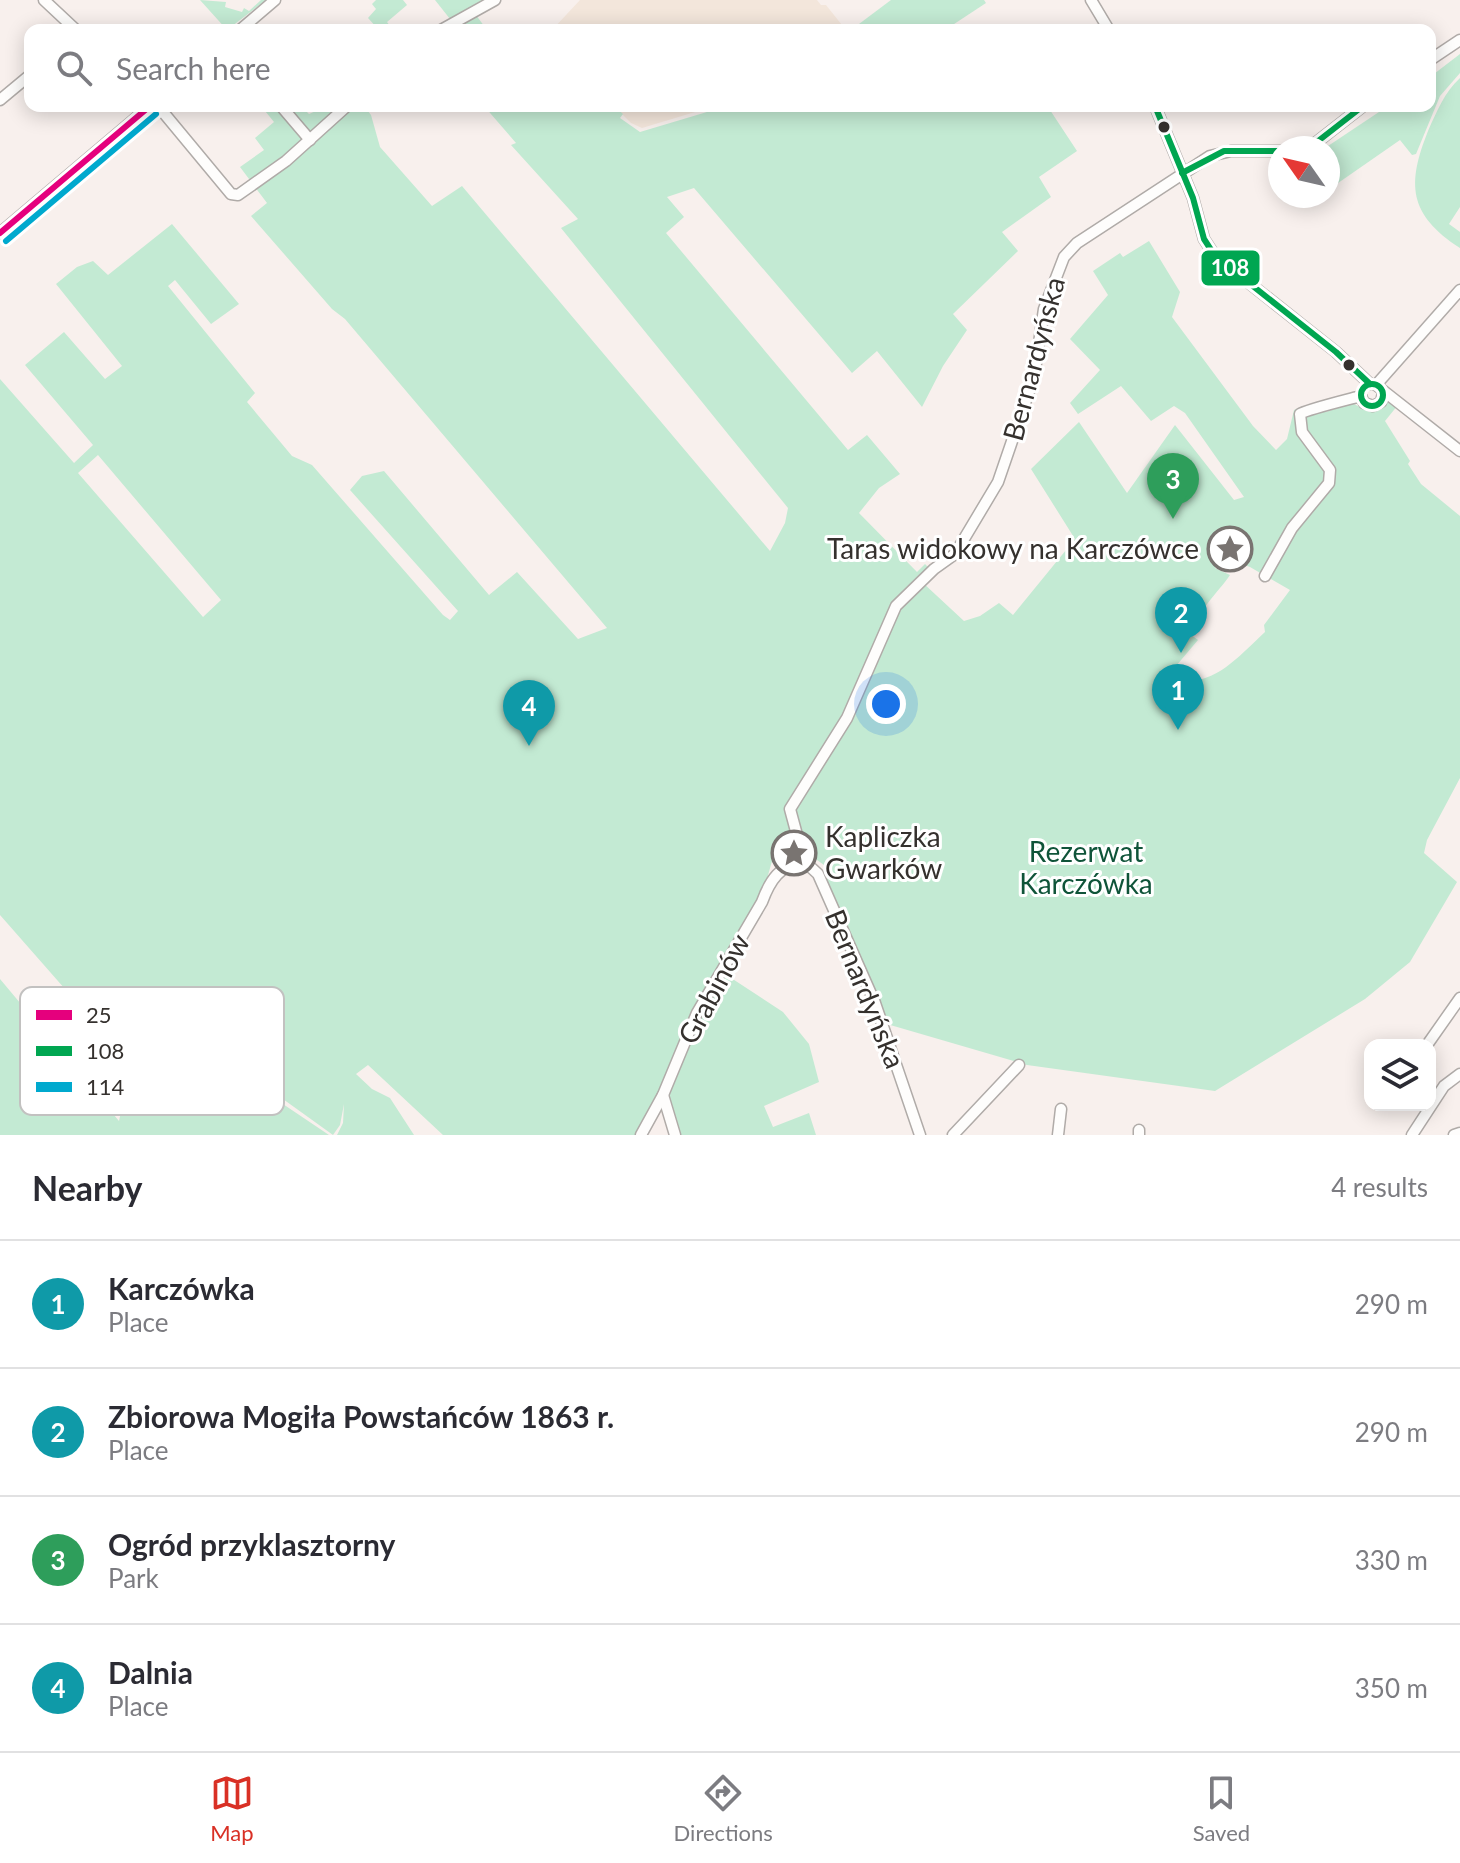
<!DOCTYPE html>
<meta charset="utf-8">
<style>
:root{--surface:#fff;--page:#f2f2f3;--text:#2b2b33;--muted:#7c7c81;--line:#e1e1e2;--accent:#d93025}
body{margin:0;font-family:Lato,sans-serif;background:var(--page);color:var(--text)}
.controls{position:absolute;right:24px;bottom:24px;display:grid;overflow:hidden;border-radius:16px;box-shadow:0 4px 20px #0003}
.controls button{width:72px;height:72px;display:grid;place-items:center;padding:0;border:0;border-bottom:2px solid var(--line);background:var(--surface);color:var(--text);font:40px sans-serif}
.compass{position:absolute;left:1268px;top:136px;width:72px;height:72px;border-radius:50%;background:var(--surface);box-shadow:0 4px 20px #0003;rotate:304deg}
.you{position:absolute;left:886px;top:704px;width:28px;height:28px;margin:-20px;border:6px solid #fff;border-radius:50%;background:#1a73e8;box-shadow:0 0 0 12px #1a73e833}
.badge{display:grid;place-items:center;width:52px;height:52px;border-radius:50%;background:var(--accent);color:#fff;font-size:26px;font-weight:700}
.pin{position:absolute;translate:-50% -66px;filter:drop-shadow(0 2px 4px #0008)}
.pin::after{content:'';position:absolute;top:42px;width:28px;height:24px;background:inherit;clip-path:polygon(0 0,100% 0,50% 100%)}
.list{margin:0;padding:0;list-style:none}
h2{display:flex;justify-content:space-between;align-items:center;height:104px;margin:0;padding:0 32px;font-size:34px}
h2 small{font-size:26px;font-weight:400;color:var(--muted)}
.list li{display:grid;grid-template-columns:52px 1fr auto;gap:24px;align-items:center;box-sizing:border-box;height:128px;padding:0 32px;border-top:2px solid var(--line)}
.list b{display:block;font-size:30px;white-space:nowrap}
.list p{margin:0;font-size:26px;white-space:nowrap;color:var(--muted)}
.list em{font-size:26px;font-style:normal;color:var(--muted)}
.icon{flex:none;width:44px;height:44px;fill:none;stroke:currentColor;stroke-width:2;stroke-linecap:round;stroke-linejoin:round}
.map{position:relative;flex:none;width:1460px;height:1135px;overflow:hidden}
.search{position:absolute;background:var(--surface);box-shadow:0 4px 20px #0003;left:24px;right:24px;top:24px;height:88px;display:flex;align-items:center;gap:20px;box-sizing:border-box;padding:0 28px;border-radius:16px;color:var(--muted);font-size:30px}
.sheet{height:616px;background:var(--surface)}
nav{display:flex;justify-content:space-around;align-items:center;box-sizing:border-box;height:112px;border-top:2px solid var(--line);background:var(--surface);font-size:22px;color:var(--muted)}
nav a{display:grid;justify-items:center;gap:4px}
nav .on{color:var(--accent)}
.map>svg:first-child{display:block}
</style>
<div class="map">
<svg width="1460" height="1135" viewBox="0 0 1460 1135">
<rect width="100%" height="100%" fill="#f8f0ed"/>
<g fill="#f3e6db">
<polygon points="580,0 817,0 821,5 826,5 846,30 552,30"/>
<polygon points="614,106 715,106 642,128 631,123"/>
</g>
<g fill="#c3ead3" fill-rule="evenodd">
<polygon points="200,0 226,2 225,7 242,12 244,8 249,11 261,0 266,0 227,30"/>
<polygon points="376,0 403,0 407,5 387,22 393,30 379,30 368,18 376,9 372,4"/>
<polygon points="435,0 488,0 476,15 487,30 444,30 454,24"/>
<polygon points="891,0 984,0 986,3 945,30 859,30 859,24"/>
<polygon points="1460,54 1460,73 1440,96 1416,154 1412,155 1400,140 1328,190 1325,148 1388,106 1430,106 1430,77"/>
<path d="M1460 78V207L1449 224 1460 232V248C1408 214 1407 184 1428 131 1437 111 1444 93 1460 78Z"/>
<path d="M261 106H301L309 114 327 106H364L371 115 380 147 432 206 462 186 770 551 785 523 788 508 561 228 578 219 511 145 516 143 484 106H614L623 114 620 118 640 132 727 106H1056L1050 110 1077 151 1039 177 1051 197 1002 232 1018 251 953 314 967 330 943 366 922 407 877 351 852 373 694 188 667 197 684 217 666 233 848 450 867 435 900 474 879 488 859 513 917 572 925 564 928 567 892 607 846 713 810 775 815 774 844 726 889 620 922 582 964 621 980 616 999 603 1013 615 1075 539 1031 469 1079 422 1127 493 1175 425 1234 500 1244 497 1185 413 1174 406 1151 421 1121 386 1078 414 1070 403 1100 370 1070 339 1108 295 1093 271 1120 253 1123 257 1149 241 1180 292 1172 317 1253 426 1276 450 1287 439 1294 410 1303 406 1297 425 1306 412H1326L1352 403 1368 411 1378 410 1389 399 1398 405 1385 421 1410 461 1408 464 1421 484 1460 516V778L1427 840 1424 853 1457 882 1410 962 1365 999 1215 1091 1027 1065 880 1022 818 889 827 878 824 865 810 855 776 847 761 900 713 976 638 1135H443L368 1065 356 1074 372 1089 390 1098 414 1135H337L343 1123 344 1104 340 1125 333 1135 269 1089 267 1092 274 1098 329 1135H0V979L119 1121 125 1093 137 1071 0 915V379L74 463 93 445 25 365 64 332 105 379 122 366 56 284 77 267 93 261 108 275 172 224 239 304 211 324 175 280 168 286 255 393 247 402 292 456 312 465 443 615 450 620 458 611 350 490 362 476 384 471 489 595 517 572 578 639 607 628 345 319 332 309 251 216 267 203 240 167 264 150 255 138 274 122ZM98 455 221 600 203 617 78 473ZM1220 556 1250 567 1290 590 1264 625 1265 632C1242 653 1215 686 1182 680L1176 666 1198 640 1190 634C1192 618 1220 590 1230 575L1215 568Z"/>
<polygon points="722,972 783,1012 809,1044 819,1082 764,1106 773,1127 809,1113 816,1135 677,1135 666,1092 698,1015"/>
</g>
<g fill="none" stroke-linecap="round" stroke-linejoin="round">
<g stroke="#b0aba8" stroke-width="13">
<g id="minor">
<polyline points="44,0 76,30"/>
<polyline points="1091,0 1109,30"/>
<polyline points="240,30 275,0"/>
<polyline points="441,30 495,0"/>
<polyline points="1430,60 1460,40"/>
<polyline points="0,100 30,75"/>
<polyline points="158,106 231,194 238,195 286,161 347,106"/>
<polyline points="281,106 310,140"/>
<polyline points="1155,106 1193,198 1204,239 1215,256 1336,352 1370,384"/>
<polyline points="1299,148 1313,145 1363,106"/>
<polyline points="0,233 150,106"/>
<polyline points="1376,385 1460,290"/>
<polyline points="1376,385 1460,451"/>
<polyline points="1361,396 1364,403 1373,406 1381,402 1383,393"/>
<path d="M1265 576 1292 528 1329 483 1330 470 1302 432 1300 414C1305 410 1350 399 1361 396"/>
<polyline points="1427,1045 1460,998"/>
<polyline points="663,1095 675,1135"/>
<polyline points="1139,1130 1139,1135"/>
<path d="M641 1135 663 1095 697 1013 762 902C770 880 780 865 804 861"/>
<polyline points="920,1135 875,1003 818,874 804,861 790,809 847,718 896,606 934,569 955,554 998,482 1034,377 1044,309 1064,257 1077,243 1210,156 1231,151 1280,151"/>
<polyline points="953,1135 1019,1065"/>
<polyline points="1058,1135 1061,1109"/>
<polyline points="1412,1135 1444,1086 1460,1074"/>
<polyline points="1454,1135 1460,1133"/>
</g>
</g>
<use href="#minor" stroke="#fefdfc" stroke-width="10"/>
<g stroke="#fff" stroke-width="12">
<polyline id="bus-1" points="0,233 150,106"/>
</g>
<g stroke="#fff" stroke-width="12">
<g id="bus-2">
<polyline points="1155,106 1193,198 1204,239 1215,256 1336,352 1370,384"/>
<polyline points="1299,148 1313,145 1363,106"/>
<polyline points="1182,173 1224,151 1280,151"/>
<circle cx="1372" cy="395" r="11"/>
</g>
</g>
<g stroke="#fff" stroke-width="12">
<polyline id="bus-3" points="6,241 156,114"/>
</g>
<use href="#bus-1" stroke="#e5007d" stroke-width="6"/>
<use href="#bus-2" stroke="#00a651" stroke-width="6"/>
<use href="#bus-3" stroke="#00a9ce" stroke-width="6"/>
</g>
<defs>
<g id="sight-ring" transform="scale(2.3)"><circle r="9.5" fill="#fff" stroke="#797471" stroke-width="1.5"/><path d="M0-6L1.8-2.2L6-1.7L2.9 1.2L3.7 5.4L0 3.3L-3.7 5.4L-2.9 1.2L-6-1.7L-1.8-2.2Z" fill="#797471"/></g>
</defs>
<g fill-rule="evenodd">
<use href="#sight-ring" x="1230" y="549"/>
<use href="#sight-ring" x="794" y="853"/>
</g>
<g fill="#35312e" stroke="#fff" stroke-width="3">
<circle cx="1164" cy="127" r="7"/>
<circle cx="1349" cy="365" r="7"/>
</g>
<g text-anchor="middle" stroke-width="6" stroke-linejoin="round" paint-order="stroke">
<g font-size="28" fill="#35312e" stroke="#fff">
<text transform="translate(1034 359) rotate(-75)" y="10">Bernardyńska</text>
<text transform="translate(714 989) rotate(-62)" y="10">Grabinów</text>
<text transform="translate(865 989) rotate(68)" y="10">Bernardyńska</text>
</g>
<g font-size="28" fill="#35312e" stroke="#fff" text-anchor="end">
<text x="1199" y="559">Taras widokowy na Karczówce</text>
<text x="825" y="847" text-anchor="start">Kapliczka<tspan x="825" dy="32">Gwarków</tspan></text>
</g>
<g font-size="28" fill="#0f5439" stroke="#fff">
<text x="1086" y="862">Rezerwat<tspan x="1086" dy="32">Karczówka</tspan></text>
</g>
</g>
<rect x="20" y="987" width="264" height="128" rx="12" fill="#fff" stroke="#c2c1c0" stroke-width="2"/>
<rect x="36" y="1010" width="36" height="10" fill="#e5007d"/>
<rect x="36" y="1046" width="36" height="10" fill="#00a651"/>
<rect x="36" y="1082" width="36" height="10" fill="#00a9ce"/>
<g font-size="22" fill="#35312e">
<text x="86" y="1023">25</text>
<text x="86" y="1059">108</text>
<text x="86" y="1095">114</text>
</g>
<rect stroke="#fff" stroke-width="3" x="1200" y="249" width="61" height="38" rx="8" fill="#00a651"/>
<g font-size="22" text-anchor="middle" font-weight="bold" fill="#fff">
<text x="1230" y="276">108</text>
</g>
</svg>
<div class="controls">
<button><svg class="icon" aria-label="layers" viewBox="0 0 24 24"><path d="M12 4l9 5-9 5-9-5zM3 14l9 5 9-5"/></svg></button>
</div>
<svg class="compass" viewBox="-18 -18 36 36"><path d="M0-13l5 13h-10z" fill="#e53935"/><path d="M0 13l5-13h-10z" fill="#7c7c81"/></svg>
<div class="you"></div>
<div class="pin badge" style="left:1178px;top:730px;background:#0f9aa8">1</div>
<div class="pin badge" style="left:1181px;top:653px;background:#0f9aa8">2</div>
<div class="pin badge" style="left:1173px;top:519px;background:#2e9e5b">3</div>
<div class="pin badge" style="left:529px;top:746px;background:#0f9aa8">4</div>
<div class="search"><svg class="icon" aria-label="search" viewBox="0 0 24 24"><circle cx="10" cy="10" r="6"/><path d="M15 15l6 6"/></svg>Search here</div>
</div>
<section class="sheet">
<h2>Nearby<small>4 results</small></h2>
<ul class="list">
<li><span class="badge" style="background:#0f9aa8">1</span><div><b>Karczówka</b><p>Place</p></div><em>290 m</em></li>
<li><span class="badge" style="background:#0f9aa8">2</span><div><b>Zbiorowa Mogiła Powstańców 1863 r.</b><p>Place</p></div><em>290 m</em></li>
<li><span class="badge" style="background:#2e9e5b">3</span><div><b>Ogród przyklasztorny</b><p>Park</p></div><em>330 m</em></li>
<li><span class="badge" style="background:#0f9aa8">4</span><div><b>Dalnia</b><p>Place</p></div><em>350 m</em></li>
</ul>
</section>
<nav>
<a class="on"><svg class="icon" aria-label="map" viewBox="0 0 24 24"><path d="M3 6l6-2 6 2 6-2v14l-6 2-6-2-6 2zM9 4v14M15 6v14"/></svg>Map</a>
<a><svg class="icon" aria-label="directions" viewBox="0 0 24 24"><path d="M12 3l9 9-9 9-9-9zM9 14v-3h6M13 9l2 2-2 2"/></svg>Directions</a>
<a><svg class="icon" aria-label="saved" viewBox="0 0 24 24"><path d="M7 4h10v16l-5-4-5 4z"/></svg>Saved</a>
</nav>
